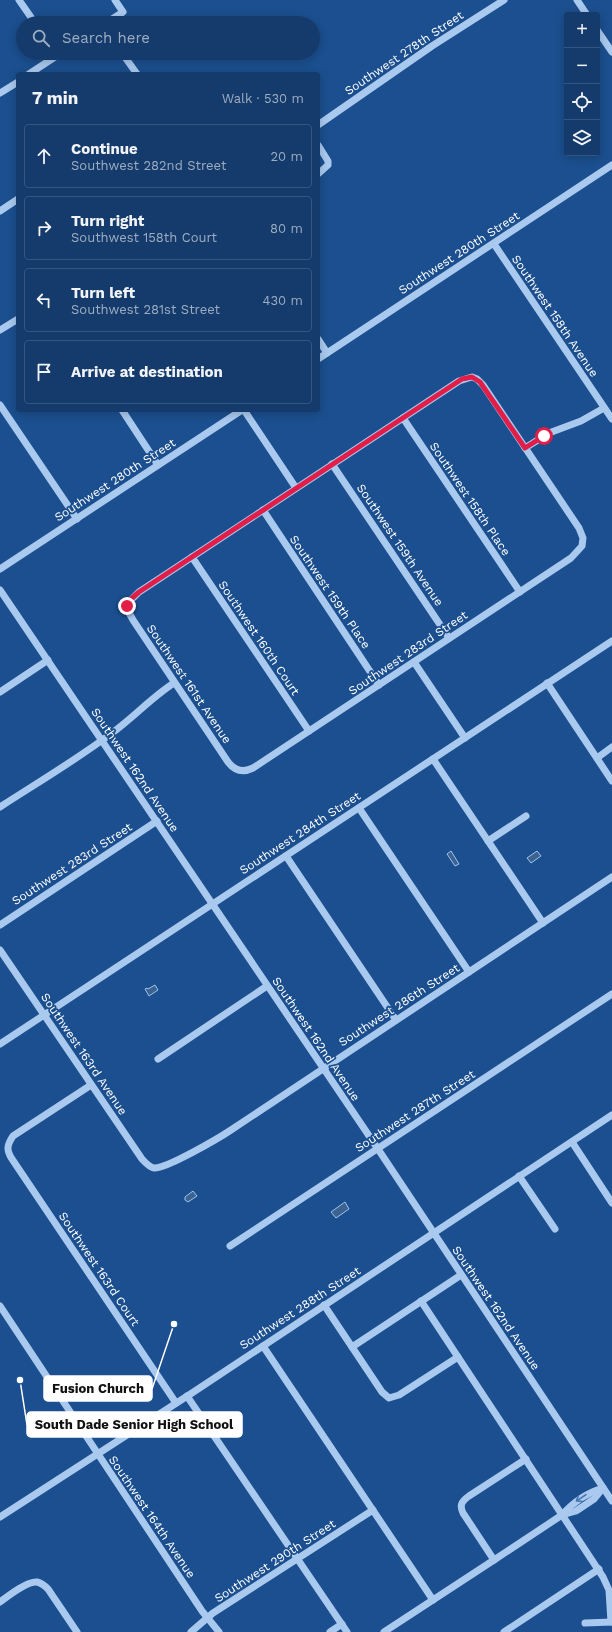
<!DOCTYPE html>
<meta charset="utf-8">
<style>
:root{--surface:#143b6b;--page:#1d4271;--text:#f1f3f6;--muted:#9dadc1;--line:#33557e}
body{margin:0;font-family:"Work Sans",sans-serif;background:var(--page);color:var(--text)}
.controls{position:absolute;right:12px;top:12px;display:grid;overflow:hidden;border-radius:4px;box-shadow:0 2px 10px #0003}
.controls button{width:36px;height:36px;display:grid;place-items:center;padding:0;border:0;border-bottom:1px solid var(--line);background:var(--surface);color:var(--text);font:20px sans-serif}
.stop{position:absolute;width:12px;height:12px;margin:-9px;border:3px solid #e11d48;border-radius:50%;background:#fff}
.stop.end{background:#e11d48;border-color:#fff;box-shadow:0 1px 4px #0008}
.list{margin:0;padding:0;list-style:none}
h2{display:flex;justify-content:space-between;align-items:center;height:52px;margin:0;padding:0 16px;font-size:17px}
h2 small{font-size:13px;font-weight:400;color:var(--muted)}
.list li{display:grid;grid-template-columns:26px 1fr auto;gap:12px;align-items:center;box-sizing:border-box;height:64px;margin:0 8px 8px;padding:0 8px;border:1px solid var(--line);border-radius:4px}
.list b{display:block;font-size:15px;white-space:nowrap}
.list p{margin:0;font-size:13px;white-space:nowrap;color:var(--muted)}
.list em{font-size:13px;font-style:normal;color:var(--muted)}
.icon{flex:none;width:22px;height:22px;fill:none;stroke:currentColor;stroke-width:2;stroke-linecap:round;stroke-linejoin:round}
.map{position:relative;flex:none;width:612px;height:1632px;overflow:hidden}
.search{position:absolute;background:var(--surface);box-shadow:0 2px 10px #0003;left:16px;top:16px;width:304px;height:44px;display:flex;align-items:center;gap:10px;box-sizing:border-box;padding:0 14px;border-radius:22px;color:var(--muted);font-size:15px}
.panel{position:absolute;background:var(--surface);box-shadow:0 2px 10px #0003;left:16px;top:72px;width:304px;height:340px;border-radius:4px}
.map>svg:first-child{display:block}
</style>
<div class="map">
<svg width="612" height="1632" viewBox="0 0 612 1632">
<rect width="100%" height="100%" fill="#1b4f8f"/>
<g fill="#3c6290" stroke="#9cc4f0">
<polygon points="451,851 459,864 455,866 447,854"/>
<polygon points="537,851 541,856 531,863 527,858"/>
<polygon points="155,985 158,990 149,996 145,989 147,988 148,989"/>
<polygon points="193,1191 197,1196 188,1202 185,1200 185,1197"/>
<polygon points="345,1202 349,1209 336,1218 331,1212"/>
</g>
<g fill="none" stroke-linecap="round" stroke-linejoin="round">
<g stroke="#a9c9ee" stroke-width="7">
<polyline points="19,0 35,23"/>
<polyline points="577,0 587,15"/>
<polyline points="106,23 123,12 115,0"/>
<polyline points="597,30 612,52"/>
<polyline points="122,53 137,74"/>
<polyline points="29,74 61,53"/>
<polyline points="0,93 18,82"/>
<polyline points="318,125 432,46 504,0"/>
<polyline points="318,145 328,161 328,165 318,174"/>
<polyline points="0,211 18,199"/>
<polyline points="494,244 612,419"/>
<polyline points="0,330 18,319"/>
<polyline points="318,339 327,353"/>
<polyline points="318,359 612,165"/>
<path d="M472 377 477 379 483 385 579 528 583 538 582 546 571 558 253 768C243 773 235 771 228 762L133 620 128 611 129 602 139 592 459 381Z"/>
<polyline points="0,405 77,519"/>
<polyline points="122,410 158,465"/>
<polyline points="244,410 296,488"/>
<polyline points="403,418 520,592"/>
<polyline points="525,448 549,433 581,421 604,408"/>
<polyline points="332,464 449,638"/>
<polyline points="263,510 379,685"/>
<polyline points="192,557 309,731"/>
<polyline points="0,569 242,410"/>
<polyline points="0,590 378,1149 612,1501"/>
<polyline points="414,662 465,738"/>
<polyline points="547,683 612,781"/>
<polyline points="0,692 48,660"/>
<polyline points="597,758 612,747"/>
<polyline points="433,759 543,923"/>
<path d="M0 807C37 783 76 760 112 733 134 717 152 697 174 683"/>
<polyline points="359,808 469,972"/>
<polyline points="488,841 526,816"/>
<polyline points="286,856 396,1020"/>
<polyline points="0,925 157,821"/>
<path d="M0 950 142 1159C145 1162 149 1167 154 1168 166 1169 219 1138 231 1130L612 877"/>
<polyline points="0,1044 612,641"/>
<polyline points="158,1059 267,986"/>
<path d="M91 1085 13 1136C7 1145 6 1150 12 1159L176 1403"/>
<polyline points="572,1142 612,1203"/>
<polyline points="519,1176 555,1229"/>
<polyline points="230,1246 612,994"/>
<polyline points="421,1301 603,1577 609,1590 611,1622"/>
<polyline points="324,1305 352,1347 461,1275"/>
<polyline points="0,1306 202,1611 219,1632"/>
<polyline points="263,1346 433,1600"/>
<polyline points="352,1347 382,1392 389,1398 399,1395 458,1357"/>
<polyline points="187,1396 347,1632"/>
<path d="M526 1459 469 1496C462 1501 459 1505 463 1513L494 1560 562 1515 576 1511 594 1499 603 1488"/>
<path d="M562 1515C574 1501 586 1493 603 1488"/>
<polyline points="0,1517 192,1393 612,1115"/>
<path d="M0 1602C8 1596 27 1581 37 1582 41 1583 45 1586 48 1589L77 1632"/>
<polyline points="585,1623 612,1622"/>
<polyline points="191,1632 213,1613 373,1510"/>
<polyline points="330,1632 342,1624"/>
<polyline points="384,1632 494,1560"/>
<polyline points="504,1632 599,1569"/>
</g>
</g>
<defs><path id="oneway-shaft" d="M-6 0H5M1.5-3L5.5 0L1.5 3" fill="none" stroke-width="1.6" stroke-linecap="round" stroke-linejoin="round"/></defs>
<use stroke="#4674ac" href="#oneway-shaft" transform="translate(581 1498) rotate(146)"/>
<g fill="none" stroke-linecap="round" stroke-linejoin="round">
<polyline stroke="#e11d48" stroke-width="5" points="127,606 131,599 139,592 462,379 472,377 480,382 525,448 544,436"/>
</g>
<g text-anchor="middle" stroke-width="3.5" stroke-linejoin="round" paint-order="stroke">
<g font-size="12" fill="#fff" stroke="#1b4f8f">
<text transform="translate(404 53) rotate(-34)" y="4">Southwest 278th Street</text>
<text transform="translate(459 253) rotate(-33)" y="4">Southwest 280th Street</text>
<text transform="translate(555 316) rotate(56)" y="4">Southwest 158th Avenue</text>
<text transform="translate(115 480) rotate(-33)" y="4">Southwest 280th Street</text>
<text transform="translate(470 499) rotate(56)" y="4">Southwest 158th Place</text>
<text transform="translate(400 545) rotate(56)" y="4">Southwest 159th Avenue</text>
<text transform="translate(330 592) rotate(56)" y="4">Southwest 159th Place</text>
<text transform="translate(259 638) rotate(56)" y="4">Southwest 160th Court</text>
<text transform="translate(408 653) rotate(-34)" y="4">Southwest 283rd Street</text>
<text transform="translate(189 684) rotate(56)" y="4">Southwest 161st Avenue</text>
<text transform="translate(135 770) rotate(56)" y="4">Southwest 162nd Avenue</text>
<text transform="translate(300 833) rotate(-33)" y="4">Southwest 284th Street</text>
<text transform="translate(72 864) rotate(-33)" y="4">Southwest 283rd Street</text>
<text transform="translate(399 1005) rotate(-33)" y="4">Southwest 286th Street</text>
<text transform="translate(316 1039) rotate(56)" y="4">Southwest 162nd Avenue</text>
<text transform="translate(84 1054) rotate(56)" y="4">Southwest 163rd Avenue</text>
<text transform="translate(415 1111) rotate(-33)" y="4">Southwest 287th Street</text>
<text transform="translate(99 1269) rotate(56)" y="4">Southwest 163rd Court</text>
<text transform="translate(300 1308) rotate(-33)" y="4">Southwest 288th Street</text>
<text transform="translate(496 1308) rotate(56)" y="4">Southwest 162nd Avenue</text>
<text transform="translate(152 1517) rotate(56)" y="4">Southwest 164th Avenue</text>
<text transform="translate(275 1561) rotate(-33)" y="4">Southwest 290th Street</text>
</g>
</g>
<path fill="none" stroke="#fff" stroke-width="1.5" d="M174 1324L152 1389M20 1380L27 1425"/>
<g fill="#fff" stroke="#1b4f8f" stroke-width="1.5">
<circle cx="174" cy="1324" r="4"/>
<circle cx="20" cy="1380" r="4"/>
</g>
<g fill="#fff" stroke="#fff" stroke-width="1.5">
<rect x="44" y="1376" width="108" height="25" rx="4"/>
<rect x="27" y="1412" width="215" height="25" rx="4"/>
</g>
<g font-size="13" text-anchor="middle" font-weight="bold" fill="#111">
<text x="98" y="1393">Fusion Church</text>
<text x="134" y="1429">South Dade Senior High School</text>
</g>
</svg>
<div class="controls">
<button>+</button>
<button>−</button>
<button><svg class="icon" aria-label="locate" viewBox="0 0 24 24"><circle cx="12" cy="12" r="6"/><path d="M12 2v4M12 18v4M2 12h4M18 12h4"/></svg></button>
<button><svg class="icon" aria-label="layers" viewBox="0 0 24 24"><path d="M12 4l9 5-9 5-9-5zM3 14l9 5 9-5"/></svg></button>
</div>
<div class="stop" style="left:544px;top:436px"></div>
<div class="stop end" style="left:127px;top:606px"></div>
<div class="search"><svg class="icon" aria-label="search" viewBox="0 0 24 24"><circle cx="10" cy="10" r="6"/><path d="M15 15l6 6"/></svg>Search here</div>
<section class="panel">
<h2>7 min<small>Walk · 530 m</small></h2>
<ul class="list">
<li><svg class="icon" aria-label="ahead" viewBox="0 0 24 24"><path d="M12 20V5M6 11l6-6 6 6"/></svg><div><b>Continue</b><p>Southwest 282nd Street</p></div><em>20 m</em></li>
<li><svg class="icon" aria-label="right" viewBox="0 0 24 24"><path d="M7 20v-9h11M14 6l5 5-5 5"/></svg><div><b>Turn right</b><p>Southwest 158th Court</p></div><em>80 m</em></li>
<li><svg class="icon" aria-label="left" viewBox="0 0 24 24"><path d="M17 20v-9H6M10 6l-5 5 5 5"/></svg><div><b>Turn left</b><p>Southwest 281st Street</p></div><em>430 m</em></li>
<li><svg class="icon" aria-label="arrive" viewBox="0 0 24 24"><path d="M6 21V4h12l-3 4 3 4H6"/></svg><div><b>Arrive at destination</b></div></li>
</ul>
</section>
</div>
